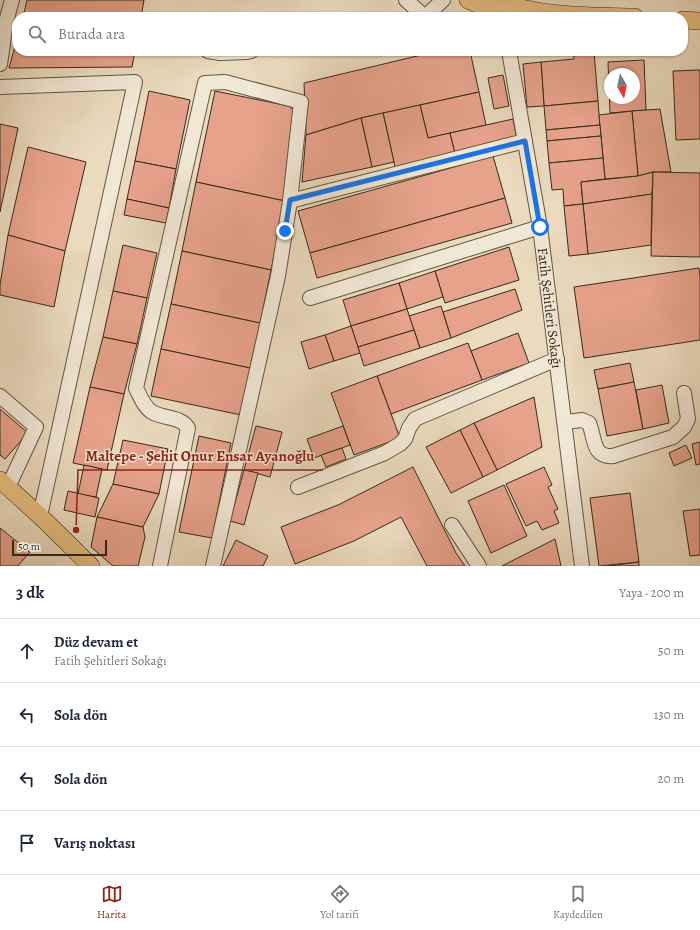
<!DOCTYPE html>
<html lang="tr">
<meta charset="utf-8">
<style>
:root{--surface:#fff;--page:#f6f6f7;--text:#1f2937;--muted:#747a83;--line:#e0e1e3;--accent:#8f2418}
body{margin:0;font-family:Alegreya,serif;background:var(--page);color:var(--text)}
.compass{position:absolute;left:604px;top:68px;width:36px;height:36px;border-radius:50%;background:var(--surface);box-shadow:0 1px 3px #0004;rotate:171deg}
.scale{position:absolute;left:12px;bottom:10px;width:95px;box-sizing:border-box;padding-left:4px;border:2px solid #362a19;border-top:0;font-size:11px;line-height:14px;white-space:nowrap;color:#362a19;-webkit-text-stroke:3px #f1e7d5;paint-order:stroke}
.stop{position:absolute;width:12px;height:12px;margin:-9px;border:3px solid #1a73e8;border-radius:50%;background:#fff}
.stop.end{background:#1a73e8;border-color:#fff;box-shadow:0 1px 4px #0008}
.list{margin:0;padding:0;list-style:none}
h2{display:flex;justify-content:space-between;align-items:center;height:52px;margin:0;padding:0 16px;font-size:17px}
h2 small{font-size:13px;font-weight:400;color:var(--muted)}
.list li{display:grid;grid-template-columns:26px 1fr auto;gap:12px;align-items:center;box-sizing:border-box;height:64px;padding:0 16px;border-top:1px solid var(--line)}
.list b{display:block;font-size:15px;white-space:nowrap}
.list p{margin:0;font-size:13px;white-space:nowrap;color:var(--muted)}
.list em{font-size:13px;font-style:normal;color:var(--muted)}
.icon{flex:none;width:22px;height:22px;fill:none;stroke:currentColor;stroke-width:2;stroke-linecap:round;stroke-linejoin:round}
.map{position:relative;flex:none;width:700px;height:566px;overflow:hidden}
.search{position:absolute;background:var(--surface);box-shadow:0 1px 3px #0004;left:12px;right:12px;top:12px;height:44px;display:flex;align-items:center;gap:10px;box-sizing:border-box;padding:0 14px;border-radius:16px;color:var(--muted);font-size:15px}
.sheet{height:308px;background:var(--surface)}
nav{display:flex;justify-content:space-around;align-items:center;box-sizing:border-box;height:56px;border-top:1px solid var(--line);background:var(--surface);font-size:11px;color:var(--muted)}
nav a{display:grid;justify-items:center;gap:2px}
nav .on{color:var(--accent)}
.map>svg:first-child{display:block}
</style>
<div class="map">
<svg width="700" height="566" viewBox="0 0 700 566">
<rect width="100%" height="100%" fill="#eadabe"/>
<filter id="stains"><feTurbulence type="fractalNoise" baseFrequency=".005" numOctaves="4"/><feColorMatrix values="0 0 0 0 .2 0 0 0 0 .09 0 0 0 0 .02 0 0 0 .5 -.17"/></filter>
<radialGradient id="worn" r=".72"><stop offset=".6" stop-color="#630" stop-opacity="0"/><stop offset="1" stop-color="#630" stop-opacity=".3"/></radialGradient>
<g fill="#e7a28c" stroke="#362a19" fill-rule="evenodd">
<polygon points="27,0 144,0 141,17 23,17"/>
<polygon points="17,39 17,51 135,51 132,67 9,68"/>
<polygon points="438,51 470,51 479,92 361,118 306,135 304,83"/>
<polygon points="573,51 594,51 598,101 544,106 541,62 574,59"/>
<path d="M644 60 646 110 610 113 608 62ZM610 74H634V98H610Z"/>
<polygon points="541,62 544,106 527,107 523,64"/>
<polygon points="700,70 700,139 676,140 673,71"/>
<polygon points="503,75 509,106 494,109 488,78"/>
<polygon points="149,91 190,100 176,169 135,161"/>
<polygon points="215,91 289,106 298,115 285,201 196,182"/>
<polygon points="479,92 486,125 428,138 420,105"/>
<polygon points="598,101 600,125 546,130 544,106"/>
<polygon points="420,105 428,138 450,133 455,153 395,167 383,113"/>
<polygon points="660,109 671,172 653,172 638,176 632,111"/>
<polygon points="632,111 638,176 605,179 599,115"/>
<polygon points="383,113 394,162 372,167 361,118"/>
<polygon points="361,118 372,167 302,182 306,135"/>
<polygon points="513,119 517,139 455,153 450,133"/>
<polygon points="0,124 18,128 0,212"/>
<polygon points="600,125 601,136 547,141 546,130"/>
<polygon points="601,136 603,158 549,163 547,141"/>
<polygon points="28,147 86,162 65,251 8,235"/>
<polygon points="493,156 505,198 310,253 298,211"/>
<polygon points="603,158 605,179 581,182 583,204 564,206 563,189 552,190 549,163"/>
<polygon points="135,161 176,169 169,208 127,199"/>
<polygon points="653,172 652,194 583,204 581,182 638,176"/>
<polygon points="653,172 700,173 700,257 651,256"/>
<polygon points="196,182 285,201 271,270 182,251"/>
<polygon points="652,194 651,245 588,254 583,204"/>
<polygon points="505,198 512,223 317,278 310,253"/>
<polygon points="127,199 169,208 166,223 124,215"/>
<polygon points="583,204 588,254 569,256 564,206"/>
<polygon points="8,235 65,251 54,307 0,295 0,285"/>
<polygon points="123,245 157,253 147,298 113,291"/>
<polygon points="509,247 519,280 445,303 435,271"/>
<polygon points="182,251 271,270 260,323 171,304"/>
<polygon points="699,268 700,276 700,340 584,358 574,287"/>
<polygon points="435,271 443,297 407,309 399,283"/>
<polygon points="399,283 407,309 351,326 343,300"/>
<polygon points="515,289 522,310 451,338 443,312"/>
<polygon points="113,291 147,298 137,344 103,337"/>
<polygon points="171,304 260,323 250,368 161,349"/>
<polygon points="441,306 451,338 420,348 409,316"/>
<polygon points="407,309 414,330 358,347 351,326"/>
<polygon points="351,326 360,353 334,361 325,335"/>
<polygon points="414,330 420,348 364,366 358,347"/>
<polygon points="518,333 529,363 482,380 471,351"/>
<polygon points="325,335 334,361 309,369 301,342"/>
<polygon points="103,337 137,344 124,394 90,387"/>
<polygon points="468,343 482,380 391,414 377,376"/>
<polygon points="161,349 250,368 241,415 151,396"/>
<polygon points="630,363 634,382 598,389 594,370"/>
<polygon points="377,376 400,438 354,455 331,393"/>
<polygon points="634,382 643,429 607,436 598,389"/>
<polygon points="662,385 669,423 643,429 636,390"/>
<polygon points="90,387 124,394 107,470 73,463"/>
<polygon points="534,397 542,447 497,470 474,423"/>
<polygon points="0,409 28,433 5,459 0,455"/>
<polygon points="474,423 497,470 483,477 460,430"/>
<polygon points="256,426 282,432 270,477 244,470"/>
<polygon points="343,426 350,445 314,458 307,439"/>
<polygon points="460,430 483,477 451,493 426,447"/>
<polygon points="199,436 231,443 212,538 179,532"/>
<polygon points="123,440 168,449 159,494 113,484"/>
<polygon points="700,442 700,464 696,465 692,444"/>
<polygon points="686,445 692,458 674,466 669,453"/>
<polygon points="342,448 346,459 326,467 321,455"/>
<polygon points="84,465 102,469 96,497 78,494"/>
<polygon points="413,467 456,553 465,566 427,566 401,517 354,541 295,564 281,527 338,505"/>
<polygon points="544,467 552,485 548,487 558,509 554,511 559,523 542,530 537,521 526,526 506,484"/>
<polygon points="244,470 258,473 244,525 230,521"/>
<polygon points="113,484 159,494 143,527 97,517"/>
<polygon points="504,485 527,536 491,553 468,501"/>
<polygon points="68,491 99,498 95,517 64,510"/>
<polygon points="630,493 639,562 599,566 590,498"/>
<polygon points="700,509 700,555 690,556 683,511"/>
<polygon points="97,517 143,527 145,537 138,566 113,566 91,547"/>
<polygon points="0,528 30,552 18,566 0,566"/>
<polygon points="555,539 561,566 502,566"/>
<polygon points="236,540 268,556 263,566 223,566"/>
<polygon points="639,562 639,566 608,566"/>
</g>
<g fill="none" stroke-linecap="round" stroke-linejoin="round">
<g stroke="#635642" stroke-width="16">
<g id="minor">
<polyline points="406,0 425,17 443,0"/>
<polyline points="208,51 220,53 247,52 251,51"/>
<polyline points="509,51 540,227 582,566"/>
<polyline points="0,64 6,22 12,0"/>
<polyline points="0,87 135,82 40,516"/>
<polyline points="290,201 525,141"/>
<polyline points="310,298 540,227"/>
<polyline points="0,396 36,427 8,487"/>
<path d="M565 422 582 420 589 423C595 437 592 458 613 456L673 437 684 427 688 419 684 393"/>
<polyline points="298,487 385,453 400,444 405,439 409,428 415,419 557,359"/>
<polyline points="452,525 479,566"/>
<path d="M160 566 188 428C181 416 163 419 152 412 144 407 140 396 136 388L205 83 225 82 301 102 290 201 278 276 213 566"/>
</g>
</g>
<g stroke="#362a19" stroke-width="18">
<g id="major">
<polyline points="468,0 500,14 507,15"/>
<path d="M495 0C539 17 589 16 635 17"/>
<polyline points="683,20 700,21"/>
<polyline points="0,480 40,516 91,566"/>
</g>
</g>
<use href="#minor" stroke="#f1e7d5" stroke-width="14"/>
<use href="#major" stroke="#e5bd7f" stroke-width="17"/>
</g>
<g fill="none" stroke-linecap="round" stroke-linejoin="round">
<polyline stroke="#1a73e8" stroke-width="5" points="285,231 290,200 525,141 540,227"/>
</g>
<g text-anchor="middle" stroke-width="3" stroke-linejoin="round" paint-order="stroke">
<g font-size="14" fill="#362a19" stroke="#f1e7d5">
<text transform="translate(550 308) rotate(83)" y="5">Fatih Şehitleri Sokağı</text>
</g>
</g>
<path fill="none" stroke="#8f2418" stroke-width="1.5" d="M76 530L78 470H323"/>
<circle fill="#8f2418" stroke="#f1e7d5" stroke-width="1.5" cx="76" cy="530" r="4"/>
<g font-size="15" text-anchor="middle" font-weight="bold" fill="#8f2418" stroke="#f1e7d5" stroke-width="3" stroke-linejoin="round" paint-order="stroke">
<text x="200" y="461">Maltepe - Şehit Onur Ensar Ayanoğlu</text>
</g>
<rect width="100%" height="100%" filter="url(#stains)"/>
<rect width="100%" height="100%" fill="url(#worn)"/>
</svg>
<svg class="compass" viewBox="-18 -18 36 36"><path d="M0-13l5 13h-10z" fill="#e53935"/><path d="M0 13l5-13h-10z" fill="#747a83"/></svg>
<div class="scale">50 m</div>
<div class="stop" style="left:540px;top:227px"></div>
<div class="stop end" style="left:285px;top:231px"></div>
<div class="search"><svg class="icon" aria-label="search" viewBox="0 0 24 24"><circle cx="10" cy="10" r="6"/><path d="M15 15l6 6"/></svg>Burada ara</div>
</div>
<section class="sheet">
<h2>3 dk<small>Yaya · 200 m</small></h2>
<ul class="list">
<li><svg class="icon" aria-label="ahead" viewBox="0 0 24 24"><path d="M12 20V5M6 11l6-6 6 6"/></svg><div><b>Düz devam et</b><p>Fatih Şehitleri Sokağı</p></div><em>50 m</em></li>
<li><svg class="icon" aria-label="left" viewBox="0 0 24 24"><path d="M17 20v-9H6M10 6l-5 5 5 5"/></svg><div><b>Sola dön</b></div><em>130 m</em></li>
<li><svg class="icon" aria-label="left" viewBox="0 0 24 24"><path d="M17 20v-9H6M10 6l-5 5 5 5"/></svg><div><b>Sola dön</b></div><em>20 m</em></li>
<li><svg class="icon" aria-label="arrive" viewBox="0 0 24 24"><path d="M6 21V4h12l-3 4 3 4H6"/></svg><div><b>Varış noktası</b></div></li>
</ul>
</section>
<nav>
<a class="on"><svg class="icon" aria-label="map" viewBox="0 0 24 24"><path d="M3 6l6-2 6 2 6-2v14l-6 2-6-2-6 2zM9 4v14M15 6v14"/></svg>Harita</a>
<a><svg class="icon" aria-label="directions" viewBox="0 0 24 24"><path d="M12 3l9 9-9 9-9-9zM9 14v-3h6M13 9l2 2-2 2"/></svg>Yol tarifi</a>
<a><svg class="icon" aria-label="saved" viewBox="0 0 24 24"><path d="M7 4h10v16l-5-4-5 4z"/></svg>Kaydedilen</a>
</nav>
